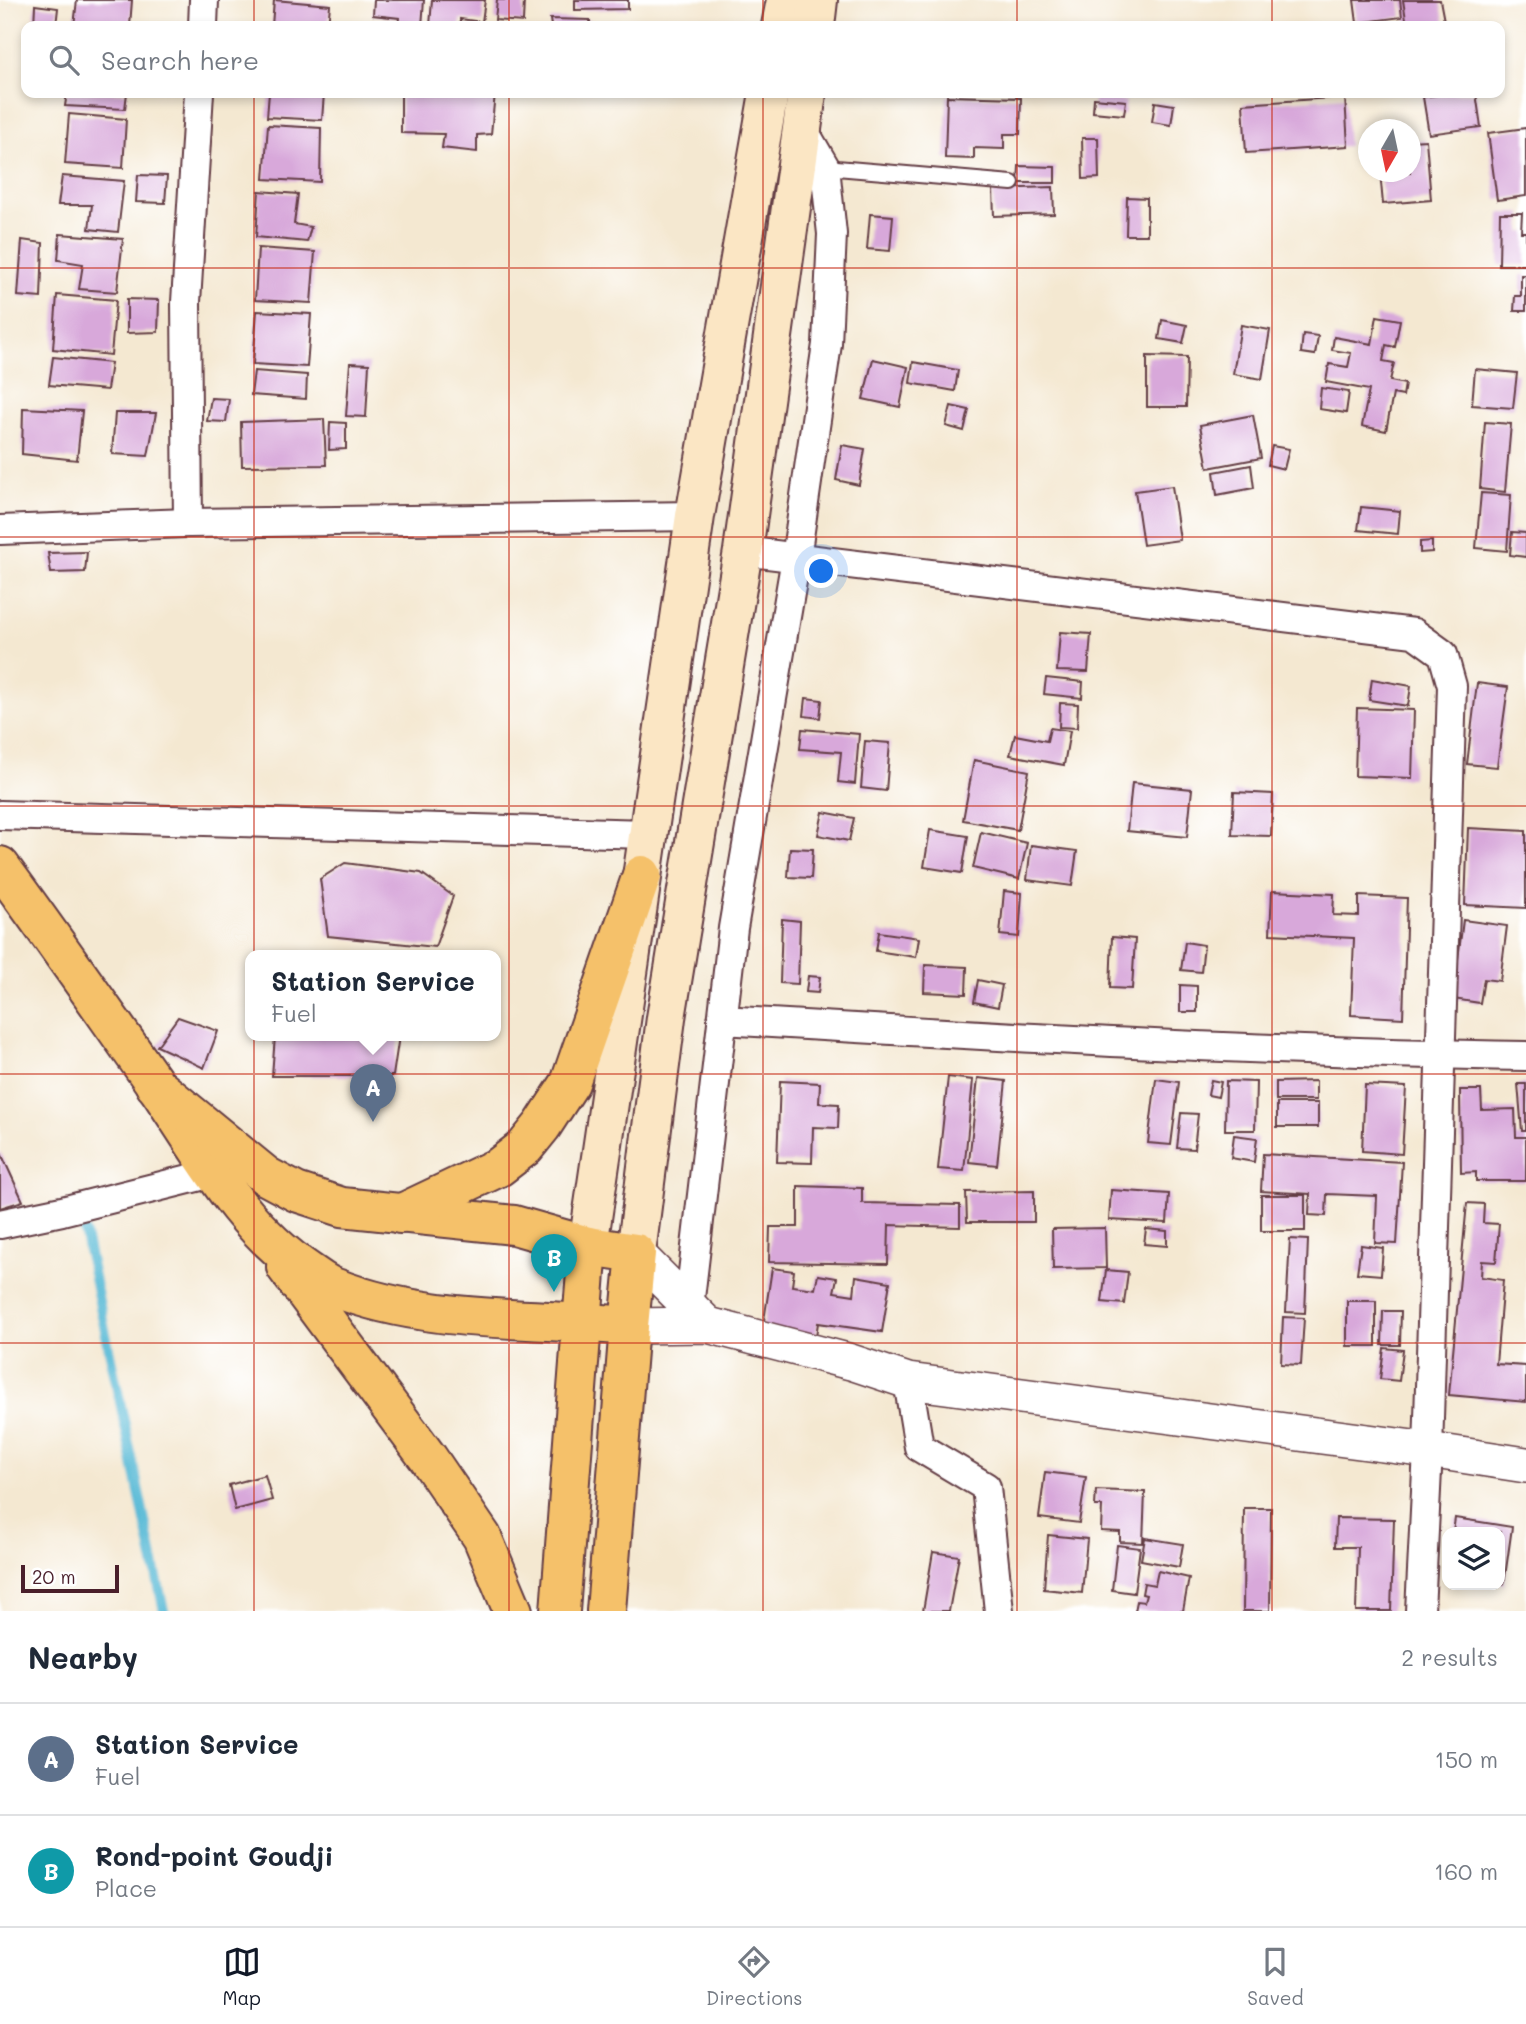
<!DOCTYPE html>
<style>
:root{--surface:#fff;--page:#f6f6f7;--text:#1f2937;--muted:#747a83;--line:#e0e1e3;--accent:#111827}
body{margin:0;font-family:Mali,sans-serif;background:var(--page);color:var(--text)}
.controls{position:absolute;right:21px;bottom:21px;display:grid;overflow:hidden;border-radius:14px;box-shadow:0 4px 10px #0003}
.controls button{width:63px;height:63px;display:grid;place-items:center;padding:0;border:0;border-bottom:2px solid var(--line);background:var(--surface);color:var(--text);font:35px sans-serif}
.compass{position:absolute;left:1358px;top:119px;width:63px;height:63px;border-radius:50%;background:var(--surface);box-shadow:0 4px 10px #0003;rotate:189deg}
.scale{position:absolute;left:21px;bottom:18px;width:98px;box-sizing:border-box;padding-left:7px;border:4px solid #4a1f2b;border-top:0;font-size:19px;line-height:24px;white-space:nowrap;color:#4a1f2b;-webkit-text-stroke:5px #fff;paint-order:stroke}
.you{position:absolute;left:822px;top:572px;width:24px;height:24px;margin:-18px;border:5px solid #fff;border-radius:50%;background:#1a73e8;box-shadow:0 0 0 10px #1a73e833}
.badge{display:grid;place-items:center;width:46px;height:46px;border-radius:50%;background:var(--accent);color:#fff;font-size:23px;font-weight:700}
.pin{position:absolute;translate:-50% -58px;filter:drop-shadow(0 2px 4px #0008)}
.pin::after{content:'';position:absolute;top:37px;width:24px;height:21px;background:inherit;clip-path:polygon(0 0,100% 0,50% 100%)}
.popup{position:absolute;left:245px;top:950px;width:256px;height:91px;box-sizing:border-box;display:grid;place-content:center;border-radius:14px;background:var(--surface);filter:drop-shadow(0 2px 5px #0005);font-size:23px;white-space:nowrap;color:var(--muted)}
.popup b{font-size:26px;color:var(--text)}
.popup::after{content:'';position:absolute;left:50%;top:100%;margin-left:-14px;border:14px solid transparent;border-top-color:var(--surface)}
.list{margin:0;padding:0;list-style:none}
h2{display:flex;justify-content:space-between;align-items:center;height:91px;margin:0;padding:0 28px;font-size:30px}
h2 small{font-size:23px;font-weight:400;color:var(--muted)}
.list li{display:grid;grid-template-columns:46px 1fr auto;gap:21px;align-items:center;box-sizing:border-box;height:112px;padding:0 28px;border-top:2px solid var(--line)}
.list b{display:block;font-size:26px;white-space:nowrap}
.list p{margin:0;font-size:23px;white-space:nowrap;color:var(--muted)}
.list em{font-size:23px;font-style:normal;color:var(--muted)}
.icon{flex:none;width:38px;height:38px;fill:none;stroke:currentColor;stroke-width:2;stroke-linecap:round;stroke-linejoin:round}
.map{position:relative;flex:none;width:1526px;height:1611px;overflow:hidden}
.search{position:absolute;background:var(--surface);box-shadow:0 4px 10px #0003;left:21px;right:21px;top:21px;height:77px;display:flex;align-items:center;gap:18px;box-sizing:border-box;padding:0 24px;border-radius:14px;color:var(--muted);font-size:26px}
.sheet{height:315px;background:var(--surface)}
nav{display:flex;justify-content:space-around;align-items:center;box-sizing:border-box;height:98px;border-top:2px solid var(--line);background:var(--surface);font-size:19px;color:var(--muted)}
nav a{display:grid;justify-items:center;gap:4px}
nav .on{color:var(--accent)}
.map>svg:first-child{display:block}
</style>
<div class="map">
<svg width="1526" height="1611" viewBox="0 0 1526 1611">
<rect width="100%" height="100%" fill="#fff"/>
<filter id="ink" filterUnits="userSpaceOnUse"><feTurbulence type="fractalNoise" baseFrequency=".0143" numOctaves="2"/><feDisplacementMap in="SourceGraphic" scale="14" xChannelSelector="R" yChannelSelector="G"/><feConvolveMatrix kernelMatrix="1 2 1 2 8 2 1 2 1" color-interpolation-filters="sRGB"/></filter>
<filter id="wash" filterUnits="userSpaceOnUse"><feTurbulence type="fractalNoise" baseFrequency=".00686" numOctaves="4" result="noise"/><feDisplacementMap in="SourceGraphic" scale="28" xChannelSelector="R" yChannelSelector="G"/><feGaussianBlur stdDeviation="1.57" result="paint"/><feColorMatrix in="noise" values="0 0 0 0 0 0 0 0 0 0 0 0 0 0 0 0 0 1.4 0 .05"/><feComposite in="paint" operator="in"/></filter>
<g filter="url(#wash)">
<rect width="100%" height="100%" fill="#f4e8d1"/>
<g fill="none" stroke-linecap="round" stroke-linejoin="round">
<polyline stroke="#56b9d5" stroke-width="10" points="84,1230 164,1611"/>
</g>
<g id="blocks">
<g fill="#d8a8da">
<polygon points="77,0 132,0 130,26 74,26"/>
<polygon points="274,0 330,5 328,26 272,26"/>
<polygon points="374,0 424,0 422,26 398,26 399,18 373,15"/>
<polygon points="432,0 485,0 482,22 460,19 460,26 430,26"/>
<polygon points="497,0 524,0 523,22 495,20"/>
<polygon points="575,0 628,0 628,9 575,10"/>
<polygon points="1354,0 1400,0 1402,17 1357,23"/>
<polygon points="1403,0 1440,0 1445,26 1407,26"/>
<polygon points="35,5 58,8 56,26 34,26"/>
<polygon points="550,19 590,20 590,26 551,26"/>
<polygon points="67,93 127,93 125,109 65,106"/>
<polygon points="269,93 324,93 322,120 267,117"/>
<polygon points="401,93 495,93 491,134 477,135 477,152 442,148 444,134 401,133"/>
<polygon points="1451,93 1476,93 1481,127 1429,134 1423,97"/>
<polygon points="947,96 1021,98 1020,134 1004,134 1004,149 974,148 974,159 945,158"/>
<polygon points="1345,97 1348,146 1246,153 1243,104"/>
<polygon points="1094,98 1126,101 1124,115 1093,112"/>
<polygon points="1155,102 1174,105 1171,125 1152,122"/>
<polygon points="69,114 126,119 123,168 65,164"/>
<polygon points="268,125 321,128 320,182 264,179"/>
<polygon points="1526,128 1526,196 1497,200 1488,133"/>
<polygon points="1082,138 1098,138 1099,178 1083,179"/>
<polygon points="1426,140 1431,200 1383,204 1380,172 1410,172 1410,141"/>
<polygon points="1019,166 1055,167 1055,183 1018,183"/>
<polygon points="138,175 167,176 165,203 136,202"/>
<polygon points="62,176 124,181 118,232 89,229 92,205 58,205"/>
<polygon points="1053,187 1054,214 994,216 993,189"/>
<polygon points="259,191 298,194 294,224 311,227 307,242 256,237"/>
<polygon points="1127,197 1147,198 1147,235 1126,235"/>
<polygon points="1500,213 1522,213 1521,232 1526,232 1526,265 1499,265"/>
<polygon points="870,214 893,216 890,251 867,249"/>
<polygon points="60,234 123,239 117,292 79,289 83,264 58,260"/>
<polygon points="22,240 43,243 41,298 18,296"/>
<polygon points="258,248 315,252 311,303 255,300"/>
<polygon points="1521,275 1526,275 1526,311 1514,311 1515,296 1521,296"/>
<polygon points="57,295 116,300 111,355 53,349"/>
<polygon points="127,299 159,300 158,332 127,333"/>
<polygon points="257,311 311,314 307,367 253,364"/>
<polygon points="1377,316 1400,320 1395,347 1386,345 1383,361 1394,363 1390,381 1405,384 1403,396 1393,394 1386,431 1362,426 1369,390 1326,382 1329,364 1348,367 1351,353 1332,350 1334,337 1372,344"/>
<polygon points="1162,320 1187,325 1183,343 1159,339"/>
<polygon points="1241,325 1270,330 1262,379 1233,374"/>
<polygon points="1303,334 1318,336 1315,355 1301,353"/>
<polygon points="1147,356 1187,357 1186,407 1147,407"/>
<polygon points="53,357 111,363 107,390 49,385"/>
<polygon points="873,359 908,367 900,407 863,399"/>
<polygon points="913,362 958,370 955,391 910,383"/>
<polygon points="350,363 369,364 366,417 346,416"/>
<polygon points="1475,369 1517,373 1513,408 1472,405"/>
<polygon points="254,371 307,375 306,399 251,395"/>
<polygon points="1321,388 1349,392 1346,413 1319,409"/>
<polygon points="211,398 229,399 226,422 207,421"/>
<polygon points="951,406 969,410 964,431 946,426"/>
<polygon points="23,408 82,411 77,460 22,454"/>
<polygon points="115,413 156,413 148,456 112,454"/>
<polygon points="1253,415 1261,458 1208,468 1200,425"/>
<polygon points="324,419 326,465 242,466 241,422"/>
<polygon points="330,422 346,423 346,449 329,450"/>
<polygon points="1485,422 1511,424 1505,492 1480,489"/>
<polygon points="842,445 865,449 859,485 836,480"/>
<polygon points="1272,446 1289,449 1284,469 1268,465"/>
<polygon points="1251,465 1254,488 1217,495 1214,472"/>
<polygon points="1172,486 1180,540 1143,545 1135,491"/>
<polygon points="1481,493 1511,495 1507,551 1476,548"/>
<polygon points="1361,507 1400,511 1398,534 1358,530"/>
<polygon points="1512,532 1526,533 1526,557 1510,555"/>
<polygon points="1432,541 1432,552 1420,553 1420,542"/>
<polygon points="87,552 85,572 51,573 48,553"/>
<polygon points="1060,632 1091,634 1088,672 1057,671"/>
<polygon points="1046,678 1083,682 1082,698 1044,694"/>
<polygon points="1372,679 1411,686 1408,706 1369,700"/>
<polygon points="1477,683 1508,687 1497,767 1467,764"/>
<polygon points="806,698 822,700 820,718 804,716"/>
<polygon points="1060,703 1078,704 1077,728 1059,727"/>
<polygon points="1357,708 1414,710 1412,778 1355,776"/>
<polygon points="1050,728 1070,731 1064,765 1010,755 1015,735 1047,741"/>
<polygon points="802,729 859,734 855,784 838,782 841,752 800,749"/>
<polygon points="865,741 890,743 886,791 861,788"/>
<polygon points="974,760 1029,771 1018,830 963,820"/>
<polygon points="1132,783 1192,789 1187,837 1127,831"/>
<polygon points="1234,792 1273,794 1271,836 1232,835"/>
<polygon points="823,812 854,818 849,841 818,835"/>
<polygon points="1468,828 1526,831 1526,908 1465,905"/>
<polygon points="930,830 968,836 962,873 924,867"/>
<polygon points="981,832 1027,843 1019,879 973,868"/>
<polygon points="1031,845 1077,851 1072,886 1027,880"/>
<polygon points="790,848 813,849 811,878 788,877"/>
<polygon points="345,863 421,873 453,896 435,947 328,936 320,879"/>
<polygon points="1004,891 1022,893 1019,937 1000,935"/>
<polygon points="1272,891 1334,894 1333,915 1359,916 1359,896 1407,898 1403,1018 1351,1015 1354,938 1270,934"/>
<polygon points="782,919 800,921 798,984 780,983"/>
<polygon points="1463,920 1507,926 1500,981 1484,979 1480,1003 1453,999"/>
<polygon points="879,932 919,938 916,957 876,951"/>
<polygon points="1112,937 1135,939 1132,989 1110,988"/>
<polygon points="1185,942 1204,945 1201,972 1181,970"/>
<polygon points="925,965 967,967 966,994 924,992"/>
<polygon points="808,976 820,977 818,993 806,992"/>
<polygon points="978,980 1002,985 998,1007 974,1002"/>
<polygon points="1180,985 1197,986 1197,1012 1180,1012"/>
<polygon points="178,1017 218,1031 204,1068 157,1046"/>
<polygon points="275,1036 399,1036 393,1076 272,1076"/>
<polygon points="948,1077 973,1080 964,1171 938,1169"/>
<polygon points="978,1078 1006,1081 997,1165 969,1162"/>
<polygon points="1156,1079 1179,1082 1171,1145 1148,1143"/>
<polygon points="1211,1080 1221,1082 1218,1097 1208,1095"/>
<polygon points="780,1081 820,1083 819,1103 839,1104 838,1128 813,1127 812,1163 777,1162"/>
<polygon points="1226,1081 1256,1082 1255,1130 1225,1130"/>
<polygon points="1316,1081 1316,1100 1276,1100 1276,1082"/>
<polygon points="1518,1084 1526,1084 1526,1131 1522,1131"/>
<polygon points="1365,1085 1406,1087 1402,1154 1362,1151"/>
<polygon points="1460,1090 1481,1090 1482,1110 1515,1109 1516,1137 1526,1137 1526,1181 1476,1181 1476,1172 1461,1173"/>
<rect x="1277" y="1103" width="41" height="24"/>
<polygon points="1181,1113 1198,1114 1194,1149 1177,1148"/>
<polygon points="1234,1135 1257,1138 1254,1162 1231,1158"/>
<polygon points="0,1151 23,1201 0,1208"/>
<polygon points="1263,1154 1402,1162 1397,1244 1375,1243 1377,1196 1327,1194 1326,1216 1309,1215 1310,1194 1261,1191"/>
<polygon points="798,1186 862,1188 862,1203 960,1205 960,1227 889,1225 888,1264 769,1262 770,1227 798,1227"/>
<polygon points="1111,1190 1169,1194 1167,1223 1109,1220"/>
<polygon points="1034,1191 1034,1222 967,1222 966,1192"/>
<rect x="1261" y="1195" width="44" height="36"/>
<polygon points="1467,1203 1484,1204 1483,1223 1499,1224 1496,1262 1482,1261 1481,1277 1503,1280 1496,1364 1526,1366 1526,1402 1449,1395"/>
<polygon points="1105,1228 1106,1268 1053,1269 1052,1229"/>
<polygon points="1146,1229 1167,1231 1167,1246 1144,1244"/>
<polygon points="1290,1239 1308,1240 1305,1313 1286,1312"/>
<polygon points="1361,1245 1383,1248 1381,1275 1357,1273"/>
<polygon points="772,1268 794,1271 792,1286 815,1289 818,1275 837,1278 834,1292 854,1295 856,1276 890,1282 882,1332 818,1323 815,1342 762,1334"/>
<polygon points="1106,1270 1128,1272 1124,1304 1102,1302"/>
<rect x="1347" y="1301" width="29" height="45"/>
<polygon points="1383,1311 1401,1311 1400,1345 1382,1345"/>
<polygon points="1283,1317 1304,1318 1301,1365 1281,1364"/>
<polygon points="1384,1348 1403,1350 1399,1381 1380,1379"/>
<polygon points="1045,1472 1086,1477 1079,1523 1039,1518"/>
<polygon points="265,1475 272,1500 235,1510 229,1485"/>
<polygon points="1096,1490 1145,1492 1143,1543 1120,1542 1120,1532 1101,1531 1102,1506 1095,1506"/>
<polygon points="1244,1508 1271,1508 1270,1611 1243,1611"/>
<polygon points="1336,1518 1394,1519 1391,1611 1356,1611 1358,1547 1335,1547"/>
<polygon points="1455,1518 1512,1527 1504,1584 1500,1583 1500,1532 1453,1532"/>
<polygon points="1048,1535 1087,1539 1082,1593 1044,1589"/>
<polygon points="1145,1538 1183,1544 1179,1567 1141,1560"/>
<polygon points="1117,1545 1140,1548 1134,1593 1112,1590"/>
<polygon points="933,1552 959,1556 949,1611 923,1611"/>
<polygon points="1158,1571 1189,1578 1183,1611 1135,1611 1137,1601 1144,1602 1146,1595 1142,1594 1144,1583 1155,1585"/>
</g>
</g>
</g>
<g filter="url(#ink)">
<use href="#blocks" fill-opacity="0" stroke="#643d44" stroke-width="2"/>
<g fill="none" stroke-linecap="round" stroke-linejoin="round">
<g stroke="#643d44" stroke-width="18">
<polyline id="service" points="825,167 1012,183"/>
</g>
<g stroke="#643d44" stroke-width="32">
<g id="minor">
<polyline points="203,26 204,0"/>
<polyline points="188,523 186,302 199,93"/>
<polyline points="0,530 188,523 695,516"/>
<polyline points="743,551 1414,633 1443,654 1452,686 1428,1450 1420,1611"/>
<polyline points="0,815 647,834"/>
<path d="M722 1020C990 1036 1258 1052 1526 1056"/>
<polyline points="0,1224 62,1211 213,1173"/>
<polyline points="689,1307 733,928 796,558 827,344 832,234 825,167 803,129"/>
<polyline points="908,1381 919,1447 986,1487 999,1611"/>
</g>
</g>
<g stroke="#643d44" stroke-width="38">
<g id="tertiary">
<polyline points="636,1253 708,1325"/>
<polyline points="629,1326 708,1325 851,1362 908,1381 1428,1450 1526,1465"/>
</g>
</g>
<g stroke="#643d44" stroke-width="42">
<g id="secondary">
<polyline points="781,26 786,0"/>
<polyline points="815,26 818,0"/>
<polyline points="588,1246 695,516 769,93"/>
<polyline points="636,1253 666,1018 743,551 807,93"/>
</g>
</g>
<g stroke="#643d44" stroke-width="42">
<g id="trunk">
<path d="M0 866C52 937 102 1009 153 1081 201 1150 238 1225 309 1272 318 1278 326 1285 336 1288 427 1324 533 1317 629 1326"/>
<polyline points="155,1085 266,1176 296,1192 342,1207 514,1225 588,1246 636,1253 629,1326 606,1611"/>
<polyline points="400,1214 499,1167 525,1147 542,1126 570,1083 642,875"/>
<polyline points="286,1267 428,1458 482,1537 513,1611"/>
<polyline points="560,1611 588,1246"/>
</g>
</g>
<use href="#service" stroke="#fff" stroke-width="14"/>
<use href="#minor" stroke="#fff" stroke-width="28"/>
<use href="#tertiary" stroke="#fff" stroke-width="35"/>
<use href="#secondary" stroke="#fbe6c4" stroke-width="38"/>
<use href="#trunk" stroke="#f5c16b" stroke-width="38"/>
</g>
</g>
<path fill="none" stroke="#c8321e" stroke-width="2" stroke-opacity="0.55" d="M254 0V26M509 0V26M763 0V26M1017 0V26M1272 0V26M254 93V1611M509 93V1611M763 93V1611M1017 93V1611M1272 93V1611M0 268H1526M0 537H1526M0 806H1526M0 1074H1526M0 1343H1526"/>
</svg>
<div class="controls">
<button><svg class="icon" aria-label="layers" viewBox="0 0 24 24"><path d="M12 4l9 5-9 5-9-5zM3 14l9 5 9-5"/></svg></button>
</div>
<svg class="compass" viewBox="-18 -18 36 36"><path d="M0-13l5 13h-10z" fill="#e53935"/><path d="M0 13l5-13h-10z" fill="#747a83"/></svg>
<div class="scale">20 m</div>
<div class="you"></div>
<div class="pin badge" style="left:373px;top:1122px;background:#5c6f8a">A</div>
<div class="popup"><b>Station Service</b>Fuel</div>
<div class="pin badge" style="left:554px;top:1292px;background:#0f9aa8">B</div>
<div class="search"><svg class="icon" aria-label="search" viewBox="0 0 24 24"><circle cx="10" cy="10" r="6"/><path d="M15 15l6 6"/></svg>Search here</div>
</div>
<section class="sheet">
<h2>Nearby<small>2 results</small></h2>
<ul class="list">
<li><span class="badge" style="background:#5c6f8a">A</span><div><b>Station Service</b><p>Fuel</p></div><em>150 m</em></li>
<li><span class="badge" style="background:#0f9aa8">B</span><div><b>Rond-point Goudji</b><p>Place</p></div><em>160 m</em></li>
</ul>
</section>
<nav>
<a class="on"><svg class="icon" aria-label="map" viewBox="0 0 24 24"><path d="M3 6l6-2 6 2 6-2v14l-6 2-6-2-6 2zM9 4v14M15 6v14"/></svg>Map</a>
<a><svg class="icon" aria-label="directions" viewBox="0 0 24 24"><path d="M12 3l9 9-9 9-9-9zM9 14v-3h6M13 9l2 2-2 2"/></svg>Directions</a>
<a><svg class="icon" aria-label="saved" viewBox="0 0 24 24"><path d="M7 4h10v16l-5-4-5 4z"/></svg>Saved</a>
</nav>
